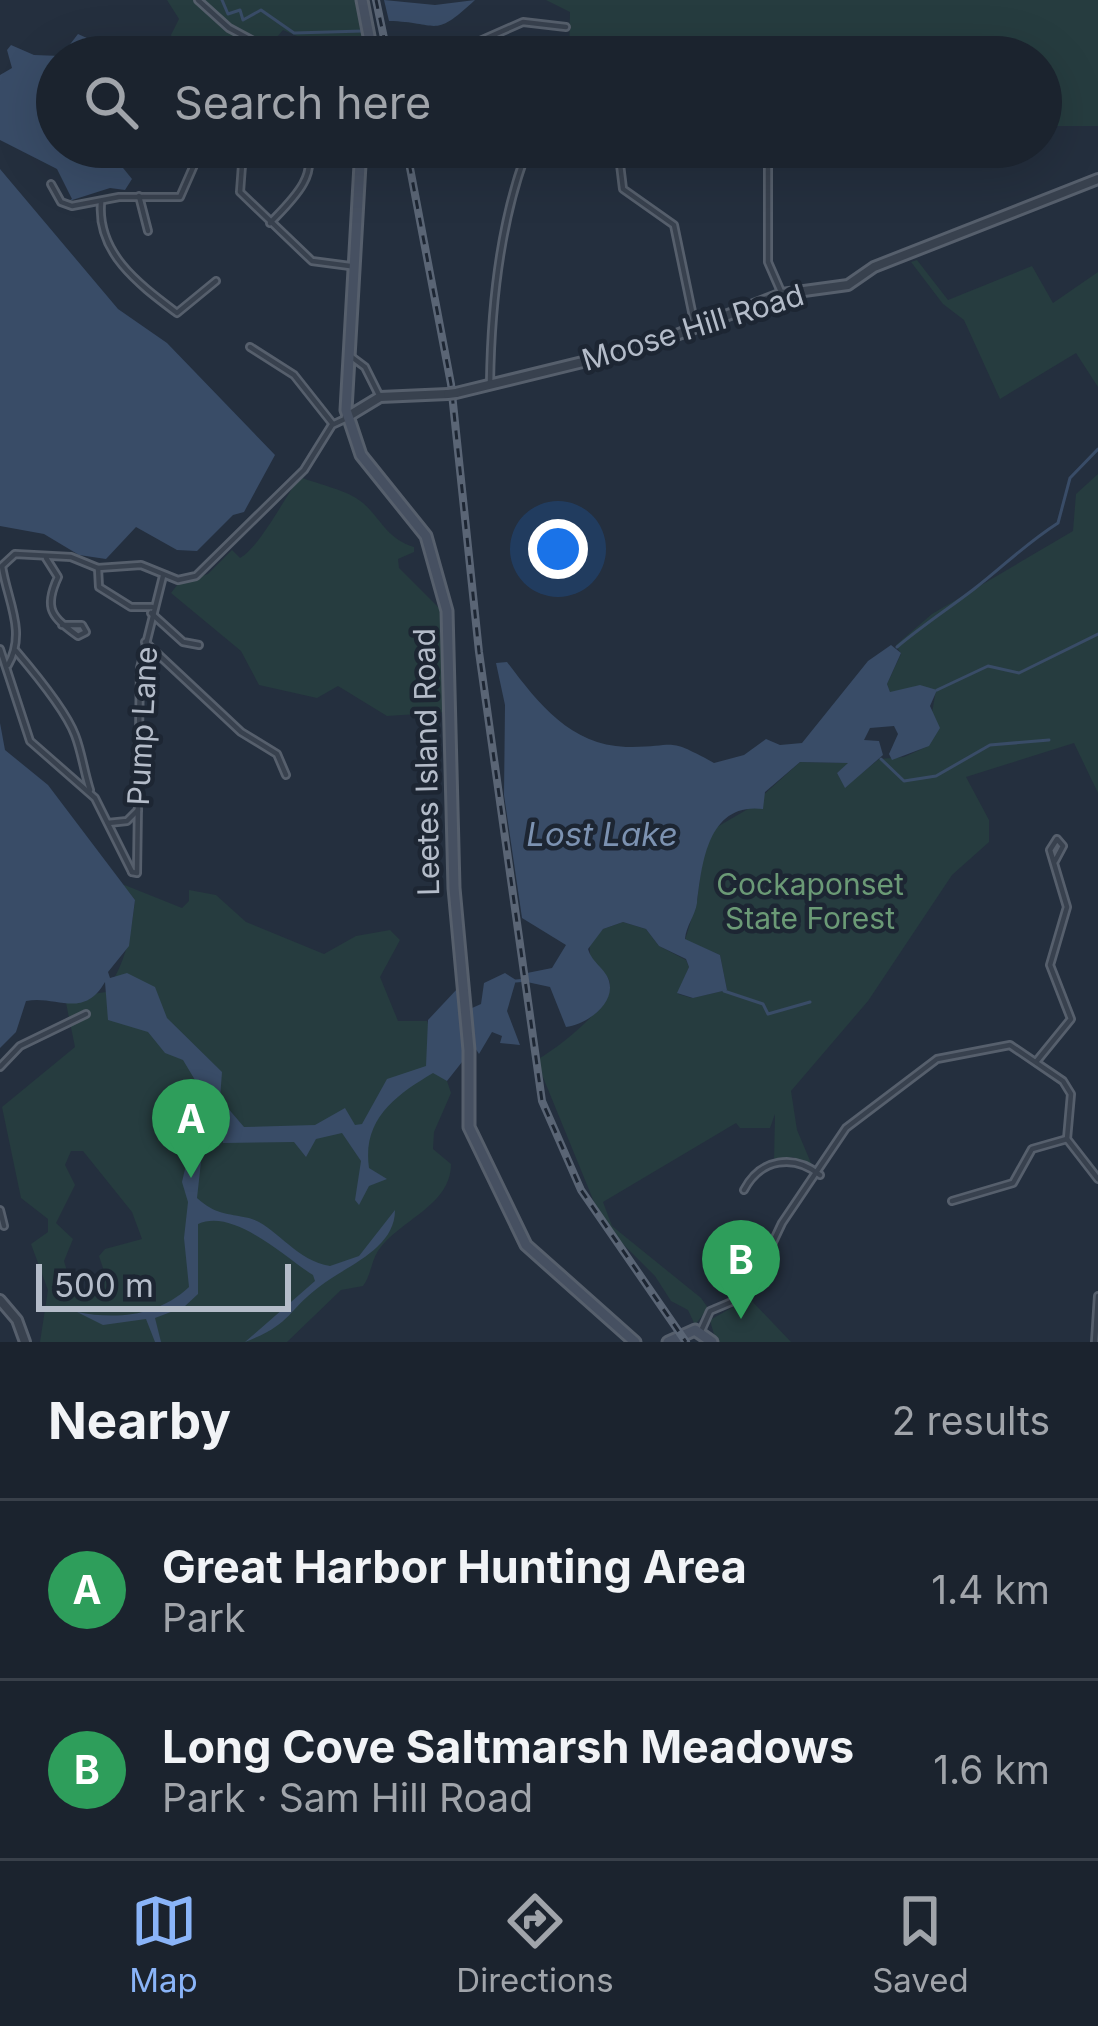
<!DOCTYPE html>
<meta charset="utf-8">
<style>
:root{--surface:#1b232e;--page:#242b36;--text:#f1f3f6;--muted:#a0a4aa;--line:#39404a;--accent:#8ab4f8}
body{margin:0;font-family:Inter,sans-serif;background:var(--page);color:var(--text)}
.scale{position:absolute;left:36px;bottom:30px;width:255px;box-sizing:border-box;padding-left:12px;border:6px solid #b4bcc9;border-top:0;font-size:33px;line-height:42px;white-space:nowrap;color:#b4bcc9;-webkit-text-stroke:9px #1d2633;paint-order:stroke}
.you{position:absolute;left:558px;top:549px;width:42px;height:42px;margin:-30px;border:9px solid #fff;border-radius:50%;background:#1a73e8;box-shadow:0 0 0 18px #1a73e833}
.badge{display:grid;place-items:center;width:78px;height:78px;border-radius:50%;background:var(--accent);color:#fff;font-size:39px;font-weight:700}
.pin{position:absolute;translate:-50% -99px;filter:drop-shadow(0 3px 6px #0008)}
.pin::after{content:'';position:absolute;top:63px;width:42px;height:36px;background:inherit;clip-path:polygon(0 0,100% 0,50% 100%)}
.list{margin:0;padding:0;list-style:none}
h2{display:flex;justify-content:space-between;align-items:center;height:156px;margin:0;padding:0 48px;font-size:51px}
h2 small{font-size:39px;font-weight:400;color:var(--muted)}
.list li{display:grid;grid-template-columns:78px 1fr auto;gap:36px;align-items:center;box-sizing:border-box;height:180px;padding:0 48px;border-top:3px solid var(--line)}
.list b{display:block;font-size:45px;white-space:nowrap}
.list p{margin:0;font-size:39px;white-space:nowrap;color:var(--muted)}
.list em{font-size:39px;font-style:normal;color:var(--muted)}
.icon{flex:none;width:66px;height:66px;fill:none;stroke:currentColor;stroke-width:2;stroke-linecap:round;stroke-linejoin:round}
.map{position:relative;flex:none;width:1098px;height:1342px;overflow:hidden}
.search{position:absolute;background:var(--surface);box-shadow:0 12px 48px #0002;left:36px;right:36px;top:36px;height:132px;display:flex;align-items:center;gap:30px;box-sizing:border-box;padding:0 42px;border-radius:66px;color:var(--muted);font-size:45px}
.sheet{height:516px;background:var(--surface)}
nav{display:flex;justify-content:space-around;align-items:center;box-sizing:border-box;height:168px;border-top:3px solid var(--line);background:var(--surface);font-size:33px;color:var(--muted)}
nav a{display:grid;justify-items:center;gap:6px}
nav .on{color:var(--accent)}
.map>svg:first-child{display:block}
</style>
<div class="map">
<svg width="1098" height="1342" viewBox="0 0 1098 1342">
<rect width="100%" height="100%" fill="#242f3e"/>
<g fill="#263c3f" fill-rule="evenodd">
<polygon points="167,0 356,0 367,57 331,57 329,50 283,30 266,50 277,57 231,57 224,43 178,55 171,35 179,19"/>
<polygon points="546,0 1098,0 1098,126 1041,126 1041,57 876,57 852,48 778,57 569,57 570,12"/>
<polygon points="917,260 948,300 1032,266 1053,303 1098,272 1098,387 1076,353 1000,399 964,320 943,304 911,262"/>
<path d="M1098 474V793L1074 743 966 777 989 820V842L952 875 868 1001 791 1091 797 1130 814 1170 793 1157 774 1162 775 1114 770 1128H740L736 1123 603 1202 612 1226 701 1298 708 1308 695 1325 688 1310 671 1301 655 1276 603 1224 536 1060C555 1051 618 1002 609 980 606 973 596 965 590 959V942L603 929 623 922 646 929 659 946 686 960 689 967 678 994 692 998 727 990 720 955 685 940 697 901 704 845 717 827 748 809 800 762 850 763 837 773 845 787 879 759 904 757 926 747 936 690 890 692 887 684 901 654 896 645 932 614 1073 531 1076 494Z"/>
<path d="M300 477C320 485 348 490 363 503 383 521 386 538 414 547V552L398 559 399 568 440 609 448 712 387 716 338 686 317 698 259 685 241 651 171 593 178 584 208 574 232 550 240 558C260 547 286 495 300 477Z"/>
<path d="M122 884 182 908 189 901V890L216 895 246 922 324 954 356 936 390 930 400 940 380 977 398 1021H427L451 1093 434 1132 433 1149 451 1164C451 1206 399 1220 378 1251 371 1262 371 1275 363 1286L341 1290 287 1342H40L48 1290 31 1244 48 1232V1219L21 1198 2 1107 75 1047 65 998 106 992C126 962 131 935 135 900ZM71 1151H83L132 1212 142 1239 105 1249 99 1256 104 1271 92 1288 74 1294 64 1261 73 1239 56 1223 75 1185 65 1165Z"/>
<polygon points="749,1298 791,1342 716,1342 710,1320"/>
</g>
<g fill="#394c67">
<path d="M384 0 435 5 475 0C432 40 440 22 389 21Z"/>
<polygon points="78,34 109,48 157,47 167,57 57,57 57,147 106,147 132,179 125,190 110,188 66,202 72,199 57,169 0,140 0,75 12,68 7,50 11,45 34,55 61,56"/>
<polygon points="0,169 118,309 167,343 275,455 244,512 233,515 197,551 177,550 136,527 106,559 79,555 44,534 0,526"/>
<path d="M891 645 901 653 887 684 890 692 920 685 937 690 930 706 940 728 929 746 892 760 889 754 898 734 894 726 870 728 864 740 879 741 883 755 845 788 837 773 848 763 800 762 765 792 763 809C707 802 702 865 697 903 695 916 686 926 685 939L720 955 727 990 693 998 677 993 689 967 686 959 659 946 646 929 623 922 603 929 588 949C592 963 606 969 609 981 616 1004 585 1025 566 1027L550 987 527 982V973L552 968 566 945 522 918 504 795 505 705 496 663 507 662C538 703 570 745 626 747 679 748 663 735 714 763L744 755 766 739 780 745 802 743 868 661Z"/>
<path d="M0 723 5 750 48 785 135 900 129 946 108 972 110 978 127 973 155 987 167 1018 222 1072 220 1099 244 1127 315 1125 345 1108 355 1125 362 1124 387 1079 426 1066 428 1020 458 988 466 1057 447 1081 433 1073C396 1095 362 1119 369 1168L387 1179 369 1186 359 1205 355 1200 361 1161 342 1133 316 1139 306 1157 294 1142 223 1143 222 1120 211 1112 206 1117 197 1198C216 1215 226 1213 249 1218 275 1225 296 1261 330 1266L359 1256 395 1210C395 1250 345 1266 319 1287 286 1312 292 1324 245 1342L315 1281 313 1275C284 1257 234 1208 198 1224V1294L184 1307 155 1318 161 1342H155L146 1319 103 1325 77 1312C117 1320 158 1316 189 1287L184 1238 188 1202 182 1182 192 1139 187 1106 195 1080 183 1060 165 1053 148 1032 108 1020 105 982C83 1020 57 995 26 1001L16 1032 0 1048Z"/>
<polygon points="505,973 516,980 507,1011 520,1045 500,1043 502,1036 492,1032 479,1054 472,1043 468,998 472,1008 481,1004 484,983"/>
</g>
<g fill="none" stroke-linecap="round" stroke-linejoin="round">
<g stroke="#394c67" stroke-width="3">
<polyline points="222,0 228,14 240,10 243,20 261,10 294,33 363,31"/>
<path d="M897 647C923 625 948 609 974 589 1004 566 1025 544 1058 523L1070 478 1098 449"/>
<polyline points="937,690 988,666 1019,673 1098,634"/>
<polyline points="881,759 904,781 936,776 990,745 1049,740"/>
<polyline points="516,981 527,980"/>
<polyline points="724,991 763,1004 768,1014 810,1002"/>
</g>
<g stroke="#565f6c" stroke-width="10">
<g id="minor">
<polyline points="198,0 229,28 283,57"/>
<polyline points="460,57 473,44 523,22 566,27"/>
<polyline points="279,147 242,165 240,192 312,261 350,266"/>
<polyline points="768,147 768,262 782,294"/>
<polyline points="51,184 61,202 72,206 119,197 180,197 202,147"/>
<polyline points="139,196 148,231"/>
<path d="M101 203C97 254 140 285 177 313L216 281"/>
<path d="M270 223C288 204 324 172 302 147"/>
<polyline points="250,347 294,375 332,423"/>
<polyline points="349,355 365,367 380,397"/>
<path d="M490 384C491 310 499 229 524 159L553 147 619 156 623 189 674 225 695 326"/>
<path d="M46 558 58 577C43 609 52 617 78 636L86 632 82 625H62"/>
<polyline points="98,568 99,587 131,607 152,607"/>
<polyline points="151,613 183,642 199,645"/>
<polyline points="145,642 241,732 277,754 286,775"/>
<polyline points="0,649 30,741 95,798 132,872"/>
<path d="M16 651C33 671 66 711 75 735 82 753 84 772 90 790"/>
<path d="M8 665C27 632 7 600 2 566L15 554 71 557 98 568 141 565 178 580 196 576 304 470 332 425 347 418"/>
<polyline points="108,823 127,821 138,810"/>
<polyline points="132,872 137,873 140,668 163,576"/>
<polyline points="1036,1062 1071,1019 1050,965 1067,907 1050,850 1057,839 1063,846 1055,861"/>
<polyline points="0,1067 20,1046 86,1014"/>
<path d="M744 1190C761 1158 794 1154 820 1175"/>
<polyline points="952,1201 1013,1183 1032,1149 1067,1139"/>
<polyline points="0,1210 4,1226"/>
<polyline points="701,1331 710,1311 736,1300 754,1282 782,1223 846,1128 937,1059 1010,1045 1063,1081 1071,1094 1067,1139 1098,1179"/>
<polyline points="1095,1342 1098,1296"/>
</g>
</g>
<g stroke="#565f6c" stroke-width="14">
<g id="tertiary">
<polyline points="456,393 648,346 782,294 848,285 874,267 1098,179"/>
<polyline points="347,417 380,397 448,394"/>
<polyline points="0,1300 17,1320 25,1342"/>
</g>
</g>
<g stroke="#565f6c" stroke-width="15">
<g id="secondary">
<polyline points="362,0 373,57"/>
<polyline points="361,147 346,410 361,455 426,536 447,611 454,888 469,1050 469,1127 526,1245 635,1342"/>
<polyline points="668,1342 695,1330 712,1342"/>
</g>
</g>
<use href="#minor" stroke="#38414e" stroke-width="4.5"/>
<use href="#tertiary" stroke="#38414e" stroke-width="8"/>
<use href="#secondary" stroke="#465061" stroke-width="9"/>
<g stroke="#5a6575" stroke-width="8">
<g id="rail">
<polyline points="376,0 388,57"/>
<polyline points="406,147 451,384 479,652 542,1101 581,1190 686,1342"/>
</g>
</g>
<use href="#rail" stroke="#1d2633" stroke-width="3" stroke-dasharray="9" stroke-linecap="butt"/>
<g stroke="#565f6c" stroke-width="14" stroke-linecap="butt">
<polyline id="tertiary-bridge" points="448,394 456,393"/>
</g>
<use href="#tertiary-bridge" stroke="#38414e" stroke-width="8"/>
</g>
<g text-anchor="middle" stroke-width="9" stroke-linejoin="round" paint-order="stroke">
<g font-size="30" fill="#b4bcc9" stroke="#1d2633">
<text transform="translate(693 328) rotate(-17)" y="10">Moose Hill Road</text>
<text transform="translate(143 726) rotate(-87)" y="10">Pump Lane</text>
<text transform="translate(427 762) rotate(-91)" y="10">Leetes Island Road</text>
</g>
<g font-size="30" fill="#6b9a76" stroke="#1d2633">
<text x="810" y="895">Cockaponset<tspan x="810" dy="34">State Forest</tspan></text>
</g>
<g font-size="33" font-style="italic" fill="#7c92b1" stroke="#1d2633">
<text x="602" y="846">Lost Lake</text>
</g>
</g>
</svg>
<div class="scale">500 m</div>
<div class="you"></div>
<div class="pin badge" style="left:191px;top:1178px;background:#2e9e5b">A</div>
<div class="pin badge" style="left:741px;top:1319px;background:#2e9e5b">B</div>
<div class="search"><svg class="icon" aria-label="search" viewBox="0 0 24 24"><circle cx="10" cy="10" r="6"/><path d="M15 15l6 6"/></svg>Search here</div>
</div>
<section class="sheet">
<h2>Nearby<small>2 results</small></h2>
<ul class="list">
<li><span class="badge" style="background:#2e9e5b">A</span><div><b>Great Harbor Hunting Area</b><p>Park</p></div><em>1.4 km</em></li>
<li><span class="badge" style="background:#2e9e5b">B</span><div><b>Long Cove Saltmarsh Meadows</b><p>Park · Sam Hill Road</p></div><em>1.6 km</em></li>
</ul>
</section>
<nav>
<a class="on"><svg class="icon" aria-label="map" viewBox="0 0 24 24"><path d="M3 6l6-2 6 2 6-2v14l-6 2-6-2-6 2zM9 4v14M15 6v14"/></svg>Map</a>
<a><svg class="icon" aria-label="directions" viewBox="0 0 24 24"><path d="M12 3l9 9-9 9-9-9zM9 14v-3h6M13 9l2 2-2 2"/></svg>Directions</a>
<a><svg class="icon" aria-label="saved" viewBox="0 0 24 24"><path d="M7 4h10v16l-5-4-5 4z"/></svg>Saved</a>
</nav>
